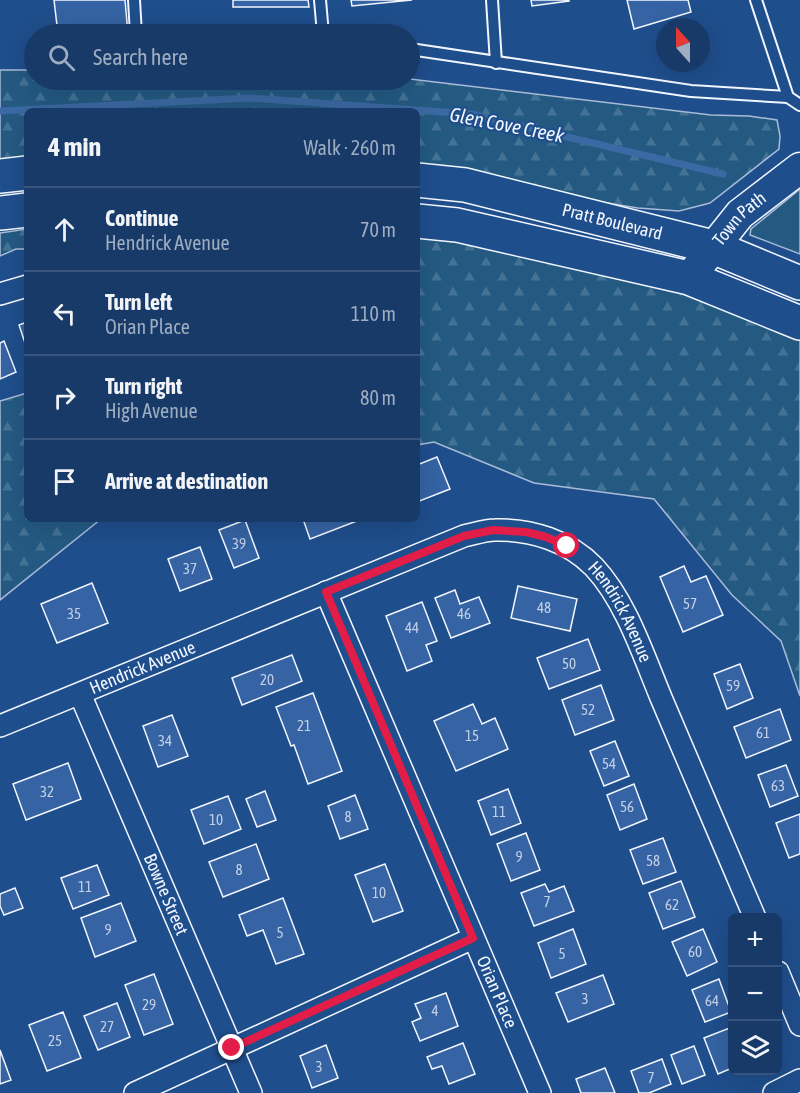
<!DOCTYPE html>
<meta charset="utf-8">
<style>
:root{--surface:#173a69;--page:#244571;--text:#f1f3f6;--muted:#9eadc0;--line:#36547d}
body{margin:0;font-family:"Asap Condensed",sans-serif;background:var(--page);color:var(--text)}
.controls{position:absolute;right:18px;bottom:18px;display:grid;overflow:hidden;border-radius:9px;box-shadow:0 6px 24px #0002}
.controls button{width:54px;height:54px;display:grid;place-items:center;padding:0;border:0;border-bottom:2px solid var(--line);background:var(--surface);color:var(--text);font:30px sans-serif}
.compass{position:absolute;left:656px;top:18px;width:54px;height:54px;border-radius:50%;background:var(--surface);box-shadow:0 6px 24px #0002;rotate:339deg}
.stop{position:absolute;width:18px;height:18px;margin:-14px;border:4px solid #e11d48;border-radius:50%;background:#fff}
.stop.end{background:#e11d48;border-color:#fff;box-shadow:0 2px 6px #0008}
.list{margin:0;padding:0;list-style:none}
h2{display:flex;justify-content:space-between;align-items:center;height:78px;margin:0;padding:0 24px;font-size:26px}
h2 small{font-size:20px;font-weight:400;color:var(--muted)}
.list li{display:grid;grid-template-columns:39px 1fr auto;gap:18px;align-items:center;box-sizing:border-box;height:84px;padding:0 24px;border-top:2px solid var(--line)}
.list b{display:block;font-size:22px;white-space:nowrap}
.list p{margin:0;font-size:20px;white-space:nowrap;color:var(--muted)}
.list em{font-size:20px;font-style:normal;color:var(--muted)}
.icon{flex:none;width:33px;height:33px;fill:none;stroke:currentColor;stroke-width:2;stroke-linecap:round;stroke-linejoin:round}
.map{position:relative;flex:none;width:800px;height:1093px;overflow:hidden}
.search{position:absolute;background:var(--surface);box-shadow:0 6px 24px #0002;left:24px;top:24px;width:396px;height:66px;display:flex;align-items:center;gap:15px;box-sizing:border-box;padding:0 21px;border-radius:33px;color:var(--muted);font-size:22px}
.panel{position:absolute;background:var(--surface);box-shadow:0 6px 24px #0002;left:24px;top:108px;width:396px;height:414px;border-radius:9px}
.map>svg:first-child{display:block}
</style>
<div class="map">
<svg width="800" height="1093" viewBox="0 0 800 1093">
<defs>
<pattern id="forest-firs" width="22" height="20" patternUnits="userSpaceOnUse" patternTransform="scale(1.5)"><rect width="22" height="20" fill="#245a82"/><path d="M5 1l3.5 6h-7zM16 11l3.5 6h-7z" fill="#447295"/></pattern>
</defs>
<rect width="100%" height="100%" fill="#1f4e8c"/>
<polygon fill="#245a82" stroke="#a8bbd7" stroke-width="1.5" points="800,189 800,254 750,235 751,229"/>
<g fill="url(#forest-firs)" stroke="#a8bbd7" stroke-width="1.5">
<polygon points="0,70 34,70 34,80 410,79 711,115 749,116 777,120 780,136 779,149 710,203 679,211 638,208 467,181 417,176 417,111 27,111 27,170 0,173"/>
<polygon points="27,229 27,249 16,249 0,256 0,233"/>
<polygon points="417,231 679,287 800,334 800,696 781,641 732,595 654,499 534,483 434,442 417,445"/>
<polygon points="27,393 27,519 101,519 0,600 0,401"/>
</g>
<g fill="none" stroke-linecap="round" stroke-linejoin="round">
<polyline stroke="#3b69a3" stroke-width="7" points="0,111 249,98 471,114 723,174"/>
</g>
<g fill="#3563a3" stroke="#f2f6ff" stroke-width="1.5">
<polygon points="54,0 125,0 128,34 58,34"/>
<polygon points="233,0 308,0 309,7 233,7"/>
<polygon points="351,0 412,0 352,6"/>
<polygon points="531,0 569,0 569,1 532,6"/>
<polygon points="627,0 688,0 691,12 634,29"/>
<polygon points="27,322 27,349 19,325"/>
<polygon points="4,341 16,372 0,379 0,343"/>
<polygon points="437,457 450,489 417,502 417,465"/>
<polygon points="303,519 362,519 310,539"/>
<polygon points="245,520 259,558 234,568 219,530"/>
<polygon points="200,547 212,579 180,591 168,559"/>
<polygon points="684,566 691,582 706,576 723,615 683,632 660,577"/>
<polygon points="92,583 108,623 57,643 41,604"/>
<polygon points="518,586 577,599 570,631 511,618"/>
<polygon points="455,590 460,604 479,597 490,623 451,638 435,598"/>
<polygon points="422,602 437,641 426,645 432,661 407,671 386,616"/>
<polygon points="588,639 600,670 549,689 537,658"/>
<polygon points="292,655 302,681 242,705 232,678"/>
<polygon points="740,664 753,698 727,709 714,674"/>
<polygon points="601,685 614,720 575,735 562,700"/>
<polygon points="313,693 342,771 308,784 294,745 291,746 276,707"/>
<polygon points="473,704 482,724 495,718 508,749 456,771 434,721"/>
<polygon points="780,709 791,740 746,758 734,727"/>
<polygon points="172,715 188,756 158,767 143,726"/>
<polygon points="615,741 629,776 604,786 590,751"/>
<polygon points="68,763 81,799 26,820 13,784"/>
<polygon points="786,765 798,796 770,807 758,775"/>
<polygon points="634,784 647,819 620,830 607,795"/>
<polygon points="508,789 521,823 491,835 478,801"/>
<polygon points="265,791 276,820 257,827 246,799"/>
<polygon points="355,795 368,829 340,839 328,806"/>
<polygon points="228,796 241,829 204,844 191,810"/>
<polygon points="800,814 800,854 789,858 776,823"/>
<polygon points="526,833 540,870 511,881 497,844"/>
<polygon points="663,838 676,872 643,884 630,850"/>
<polygon points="256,844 269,879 223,897 209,862"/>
<polygon points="385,864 403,911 373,922 355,875"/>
<polygon points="97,865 109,895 73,909 61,878"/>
<polygon points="681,881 695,917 663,929 649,893"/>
<polygon points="545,884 549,892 564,886 574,911 534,926 521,893"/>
<polygon points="15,888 23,908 4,915 0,906 0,894"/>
<polygon points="283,898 304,954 276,964 263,930 247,936 239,915"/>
<polygon points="121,903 136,941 95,957 81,918"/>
<polygon points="573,929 586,964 551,978 538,943"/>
<polygon points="703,929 717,962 687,976 672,942"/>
<polygon points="154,974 173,1024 144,1035 125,985"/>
<polygon points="603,975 614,1004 568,1022 556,993"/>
<polygon points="719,979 731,1012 705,1022 692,990"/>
<polygon points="446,993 458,1026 420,1041 412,1022 421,1018 415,1004"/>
<polygon points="117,1003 130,1037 98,1050 84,1016"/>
<polygon points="63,1012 81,1058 47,1071 29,1025"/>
<polygon points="732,1027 732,1068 718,1074 704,1038"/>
<polygon points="463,1043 475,1074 449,1084 442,1066 432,1069 427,1057"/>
<polygon points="326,1045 338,1078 312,1088 300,1056"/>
<polygon points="694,1046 705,1075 682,1084 671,1055"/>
<polygon points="0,1050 11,1080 0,1084"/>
<polygon points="662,1059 671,1084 649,1093 639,1093 631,1071"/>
<polygon points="605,1068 615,1093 581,1093 576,1079"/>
</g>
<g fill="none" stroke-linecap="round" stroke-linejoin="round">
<g stroke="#f2f6ff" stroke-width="14">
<g id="lane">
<polyline points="134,0 136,34"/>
<polyline points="320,0 323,34"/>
<polyline points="492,0 496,63"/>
<polyline points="756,0 788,97 800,105"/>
<polyline points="410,49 691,91 788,97"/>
</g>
</g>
<g stroke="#f2f6ff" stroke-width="24">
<g id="street">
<polyline points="0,294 27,286"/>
<path id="s1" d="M326 592 540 1093"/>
<path id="s2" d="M80 694 251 1093"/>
<path id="s3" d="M0 726 464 536C474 534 485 530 495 530 531 529 569 541 594 567 626 601 644 657 662 700 693 773 724 845 755 918"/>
<polyline points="778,972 800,1025"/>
<polyline points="135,1093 473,938"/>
<polyline points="774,1093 800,1080"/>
</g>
</g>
<g stroke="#f2f6ff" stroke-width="33">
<g id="secondary">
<path id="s4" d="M689 278 740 214 800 168"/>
</g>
</g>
<g stroke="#f2f6ff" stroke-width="36">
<g id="primary">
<polyline points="0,176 27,173"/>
<path id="s5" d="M417 180 465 185 713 247 800 283"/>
<polyline points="0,213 27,210"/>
<polyline points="417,221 457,225 689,278 800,323"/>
</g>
</g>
<use href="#lane" stroke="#1f4e8c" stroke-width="10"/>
<use href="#street" stroke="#1f4e8c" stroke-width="21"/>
<use href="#secondary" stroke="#1f4e8c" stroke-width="30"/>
<use href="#primary" stroke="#1f4e8c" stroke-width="33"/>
</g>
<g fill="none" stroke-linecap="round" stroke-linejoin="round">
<polyline stroke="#e11d48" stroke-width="8" points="232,1048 473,938 326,592 464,536 493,530 526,532 546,537 567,546"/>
</g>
<g text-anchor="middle" stroke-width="4.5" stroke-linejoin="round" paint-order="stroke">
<g font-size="15" fill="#c3d1e8">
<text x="239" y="549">39</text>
<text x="190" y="574">37</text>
<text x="690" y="609">57</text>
<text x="544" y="613">48</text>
<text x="74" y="619">35</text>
<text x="464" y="619">46</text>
<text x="412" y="633">44</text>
<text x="569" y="669">50</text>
<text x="267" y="685">20</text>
<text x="733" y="691">59</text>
<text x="588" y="715">52</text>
<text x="304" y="731">21</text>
<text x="763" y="738">61</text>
<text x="472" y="741">15</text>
<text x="165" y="746">34</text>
<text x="609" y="769">54</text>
<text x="778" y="791">63</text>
<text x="47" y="797">32</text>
<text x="627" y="812">56</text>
<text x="499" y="817">11</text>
<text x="348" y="822">8</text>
<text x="216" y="825">10</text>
<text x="519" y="862">9</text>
<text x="653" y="866">58</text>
<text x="239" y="875">8</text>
<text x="85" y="892">11</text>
<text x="379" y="898">10</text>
<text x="547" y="907">7</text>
<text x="672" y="910">62</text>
<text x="108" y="935">9</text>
<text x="280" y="938">5</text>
<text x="695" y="957">60</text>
<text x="562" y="959">5</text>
<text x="585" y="1004">3</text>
<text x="712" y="1006">64</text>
<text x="149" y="1010">29</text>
<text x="435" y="1016">4</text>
<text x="107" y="1032">27</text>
<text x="55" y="1046">25</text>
<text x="319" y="1072">3</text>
<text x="651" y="1083">7</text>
</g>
<g font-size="18" fill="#f2f6ff" stroke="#1f4e8c">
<text dy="6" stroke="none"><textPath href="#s4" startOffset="78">Town Path</textPath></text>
<text dy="6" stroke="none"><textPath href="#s5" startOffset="200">Pratt Boulevard</textPath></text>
<text dy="6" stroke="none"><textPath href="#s3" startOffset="694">Hendrick Avenue</textPath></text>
<text dy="6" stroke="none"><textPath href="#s3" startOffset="154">Hendrick Avenue</textPath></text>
<text dy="6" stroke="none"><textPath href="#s2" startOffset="218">Bowne Street</textPath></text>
<text dy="6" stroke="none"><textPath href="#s1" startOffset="435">Orian Place</textPath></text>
</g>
<g font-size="20" font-style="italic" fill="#f2f6ff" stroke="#1f4e8c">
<text transform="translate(507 125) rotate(11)" y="7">Glen Cove Creek</text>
</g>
</g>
</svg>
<div class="controls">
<button>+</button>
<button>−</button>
<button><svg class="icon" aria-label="layers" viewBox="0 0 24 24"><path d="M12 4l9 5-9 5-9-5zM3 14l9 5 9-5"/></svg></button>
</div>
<svg class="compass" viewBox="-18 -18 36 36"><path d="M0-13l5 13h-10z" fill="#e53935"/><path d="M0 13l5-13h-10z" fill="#9eadc0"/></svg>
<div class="stop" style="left:567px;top:546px"></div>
<div class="stop end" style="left:232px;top:1048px"></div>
<div class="search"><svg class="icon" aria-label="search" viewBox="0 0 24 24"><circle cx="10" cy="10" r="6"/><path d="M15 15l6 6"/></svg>Search here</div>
<section class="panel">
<h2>4 min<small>Walk · 260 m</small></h2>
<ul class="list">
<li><svg class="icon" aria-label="ahead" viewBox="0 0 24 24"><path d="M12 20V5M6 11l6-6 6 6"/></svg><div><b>Continue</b><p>Hendrick Avenue</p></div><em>70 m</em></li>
<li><svg class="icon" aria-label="left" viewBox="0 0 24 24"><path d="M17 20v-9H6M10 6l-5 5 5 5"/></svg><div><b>Turn left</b><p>Orian Place</p></div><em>110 m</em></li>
<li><svg class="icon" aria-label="right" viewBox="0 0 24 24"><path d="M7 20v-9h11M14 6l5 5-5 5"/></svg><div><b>Turn right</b><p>High Avenue</p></div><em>80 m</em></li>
<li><svg class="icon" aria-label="arrive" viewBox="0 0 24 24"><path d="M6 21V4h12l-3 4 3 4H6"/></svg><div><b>Arrive at destination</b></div></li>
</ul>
</section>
</div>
